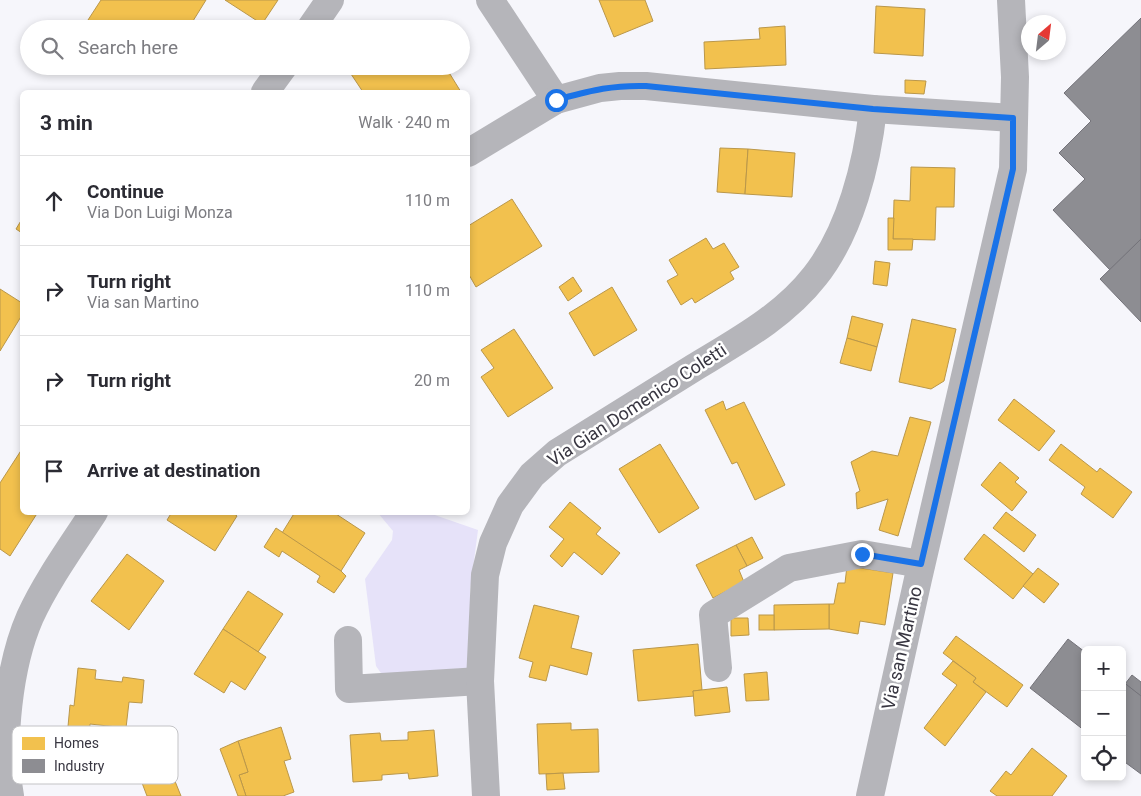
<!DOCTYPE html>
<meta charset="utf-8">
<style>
:root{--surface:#fff;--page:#f2f2f3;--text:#2b2b33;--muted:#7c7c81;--line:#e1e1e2}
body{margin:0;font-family:Roboto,sans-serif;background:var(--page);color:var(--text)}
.controls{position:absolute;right:15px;bottom:15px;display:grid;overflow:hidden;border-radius:8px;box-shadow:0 2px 8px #0003}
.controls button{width:45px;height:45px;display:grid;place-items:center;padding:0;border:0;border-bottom:1px solid var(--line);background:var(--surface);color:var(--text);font:25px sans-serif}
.compass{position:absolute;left:1021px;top:15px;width:45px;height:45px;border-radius:50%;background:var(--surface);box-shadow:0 2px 8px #0003;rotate:28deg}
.stop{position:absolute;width:15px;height:15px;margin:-11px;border:4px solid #1a73e8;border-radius:50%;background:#fff}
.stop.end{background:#1a73e8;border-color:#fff;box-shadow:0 1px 5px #0008}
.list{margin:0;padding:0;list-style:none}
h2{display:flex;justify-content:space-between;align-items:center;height:65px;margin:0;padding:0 20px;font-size:21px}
h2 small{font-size:16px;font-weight:400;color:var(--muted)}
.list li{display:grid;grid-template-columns:32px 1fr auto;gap:15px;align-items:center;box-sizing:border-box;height:90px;padding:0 20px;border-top:1px solid var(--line)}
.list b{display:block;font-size:19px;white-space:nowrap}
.list p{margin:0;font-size:16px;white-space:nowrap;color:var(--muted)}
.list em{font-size:16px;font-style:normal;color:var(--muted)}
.icon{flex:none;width:28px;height:28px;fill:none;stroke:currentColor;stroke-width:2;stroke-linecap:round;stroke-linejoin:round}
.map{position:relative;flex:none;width:1141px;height:796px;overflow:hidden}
.search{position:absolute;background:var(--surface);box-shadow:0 2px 8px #0003;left:20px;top:20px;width:450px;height:55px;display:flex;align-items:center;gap:12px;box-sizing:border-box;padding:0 18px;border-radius:28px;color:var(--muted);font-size:19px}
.panel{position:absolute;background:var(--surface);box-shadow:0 2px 8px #0003;left:20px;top:90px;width:450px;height:425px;border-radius:8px}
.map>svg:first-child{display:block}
</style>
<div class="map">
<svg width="1141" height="796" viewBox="0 0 1141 796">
<rect width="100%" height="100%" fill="#f6f6fb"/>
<polygon fill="#e6e2f9" points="378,513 429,513 478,530 470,591 471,670 383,676 376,666 365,579 392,540 393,531"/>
<g fill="#f2c14e" stroke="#ba974a">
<polygon points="101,0 206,0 188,29 102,29 88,20"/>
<polygon points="225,0 278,0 262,24"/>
<polygon points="599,0 645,0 653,21 614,37"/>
<polygon points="876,6 925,9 923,56 874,53"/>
<polygon points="785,26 786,65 705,69 704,42 760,39 759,28"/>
<polygon points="362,66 445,66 461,92 363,92 351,74"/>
<polygon points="905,80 926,81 924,94 905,93"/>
<polygon points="720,148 748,149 745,194 717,192"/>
<polygon points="748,149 795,153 792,197 745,194"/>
<polygon points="911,167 955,168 954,207 936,207 935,240 893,239 894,200 910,201"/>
<polygon points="512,199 542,246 476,287 468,273 468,226"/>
<polygon points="888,218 894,218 893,239 913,239 912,250 888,250"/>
<polygon points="22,219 22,233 16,229"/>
<polygon points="706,238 713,249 724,243 739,267 730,272 734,279 695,303 692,298 681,305 667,281 678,275 669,260"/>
<polygon points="875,261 890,263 887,286 873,284"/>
<polygon points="573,277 582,291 568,301 559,287"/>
<polygon points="612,287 637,330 594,356 569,313"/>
<polygon points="0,289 22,303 22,315 0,351"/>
<polygon points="852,316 883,324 877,347 847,338"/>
<polygon points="912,319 956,329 944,381 931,389 899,382"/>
<polygon points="514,329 553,388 508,417 481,377 494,368 481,350"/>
<polygon points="847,338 877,347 871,371 840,363"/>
<polygon points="1014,399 1055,431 1039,451 998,420"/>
<polygon points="723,401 726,410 744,402 785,485 755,500 737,462 732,464 705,410"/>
<polygon points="910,417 931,422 898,536 879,530 888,499 857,509 856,493 860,491 851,462 872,451 898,456"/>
<polygon points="660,444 699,508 659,533 619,469"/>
<polygon points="1061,444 1097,472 1100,468 1132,492 1113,518 1081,494 1085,487 1049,460"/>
<polygon points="22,449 22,512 38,512 10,556 0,549 0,483"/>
<polygon points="1000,462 1019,478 1015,482 1027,492 1012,511 981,485"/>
<polygon points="570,502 601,528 596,534 620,553 602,575 574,552 562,567 550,556 564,539 549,527"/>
<polygon points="172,512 232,512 237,516 215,551 167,520"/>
<polygon points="295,512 333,512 365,533 341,571 282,533"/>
<polygon points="1006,512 1036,535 1024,552 993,528"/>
<polygon points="276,528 341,571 346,576 334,593 317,582 320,576 282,551 279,557 264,547"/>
<polygon points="984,534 1033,574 1013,599 964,559"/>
<polygon points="752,537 763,558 747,566 736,545"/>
<polygon points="736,545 747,566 739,570 744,582 713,598 696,565"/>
<polygon points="127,554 164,581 129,630 91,601"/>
<polygon points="847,566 893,573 885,625 860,621 858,634 829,629 829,604 834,604 838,583 845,583"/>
<polygon points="1038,568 1059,584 1044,603 1023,586"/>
<polygon points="248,591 283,614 258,652 223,629"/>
<polygon points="829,604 829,629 774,630 774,605"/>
<polygon points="534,605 579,616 571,648 592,653 587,675 550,665 546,681 529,677 533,662 519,658"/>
<rect x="759" y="615" width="15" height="15"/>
<polygon points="731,618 748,618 749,635 731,636"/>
<polygon points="223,629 266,657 245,690 231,681 224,693 194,674"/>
<polygon points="956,636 1023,685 1007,707 973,682 976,678 943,653"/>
<polygon points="698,644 702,690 693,691 694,696 638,701 633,650"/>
<polygon points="953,661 976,678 973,682 986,692 945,746 924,728 957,685 942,674"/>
<polygon points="78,668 96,670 95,679 122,682 123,677 144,680 142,703 129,702 126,728 90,724 89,740 67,737 70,705 74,706"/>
<polygon points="767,672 769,700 746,701 744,674"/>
<polygon points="727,687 730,712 695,716 693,691"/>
<polygon points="571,723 571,730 598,729 599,772 539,774 537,724"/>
<polygon points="281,727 291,759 284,761 294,792 283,796 246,796 239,775 248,772 238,741"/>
<polygon points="434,730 438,776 409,779 408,773 382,775 382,780 353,782 350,735 380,733 381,741 408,740 408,732"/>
<polygon points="238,741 248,772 239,775 246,796 238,796 220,749"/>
<polygon points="1032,748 1067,776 1052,796 997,796 990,791 1006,771 1011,775"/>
<polygon points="168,764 181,796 147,796 139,775"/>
<polygon points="563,773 565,789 547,790 546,774"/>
</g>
<g fill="#8d8d92" stroke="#74737a">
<polygon points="1141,18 1141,239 1110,270 1053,210 1085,179 1059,153 1091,121 1064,93"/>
<polygon points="1141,239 1141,322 1100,279"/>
<polygon points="1068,639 1085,652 1085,731 1030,688"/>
<polygon points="1132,675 1141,682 1141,696 1125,684"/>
<polygon points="1122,681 1141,696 1141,774 1122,760"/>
</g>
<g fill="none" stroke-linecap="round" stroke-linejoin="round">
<g stroke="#b5b5ba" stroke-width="28">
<polyline points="490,0 556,100"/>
<polyline points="310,29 330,0"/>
<polyline points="265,92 284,66"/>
<polyline points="468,153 556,100 600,88 620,86 646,86 873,109 1013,118"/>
<polyline points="348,640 349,689 480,681"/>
<polyline points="718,668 713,615 789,568 862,554 921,564"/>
<path d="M10 796C0 744 9 665 30 617 47 580 72 546 94 512"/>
<path d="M486 796 480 681 485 575 493 543 510 505 532 475 557 453C603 424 649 396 695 367 738 341 784 316 815 276 850 232 867 164 873 109"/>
<polyline points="870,796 918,579 1013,169 1015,77 1011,0"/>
</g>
</g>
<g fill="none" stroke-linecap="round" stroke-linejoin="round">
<path stroke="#1a73e8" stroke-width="6" d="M556 100C590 91 610 85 646 86L873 109 1013 118V169L921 564 862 554"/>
</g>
<g text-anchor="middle" stroke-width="5" stroke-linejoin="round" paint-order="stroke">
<g font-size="18" fill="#383641" stroke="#fff">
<text transform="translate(637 405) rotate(-33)" y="6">Via Gian Domenico Coletti</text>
<text transform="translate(902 648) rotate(-77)" y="6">Via san Martino</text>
</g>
</g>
<rect x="12" y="726" width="166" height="58" rx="8" fill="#fff" stroke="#c3c3c6" stroke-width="1"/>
<rect x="22" y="737" width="23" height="13" fill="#f2c14e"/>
<rect x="22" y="759" width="23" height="14" fill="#8d8d92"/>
<g font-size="14" fill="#383641">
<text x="54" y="748">Homes</text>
<text x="54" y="771">Industry</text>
</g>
</svg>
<div class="controls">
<button>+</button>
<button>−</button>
<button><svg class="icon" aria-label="locate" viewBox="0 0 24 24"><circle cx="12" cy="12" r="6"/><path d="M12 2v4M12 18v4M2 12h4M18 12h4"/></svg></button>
</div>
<svg class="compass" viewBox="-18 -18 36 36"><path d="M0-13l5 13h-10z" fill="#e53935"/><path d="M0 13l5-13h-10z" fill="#7c7c81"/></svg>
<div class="stop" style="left:556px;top:100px"></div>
<div class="stop end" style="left:862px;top:554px"></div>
<div class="search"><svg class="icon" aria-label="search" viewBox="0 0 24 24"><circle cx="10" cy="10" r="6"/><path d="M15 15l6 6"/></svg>Search here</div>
<section class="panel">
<h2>3 min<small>Walk · 240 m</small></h2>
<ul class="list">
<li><svg class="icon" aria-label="ahead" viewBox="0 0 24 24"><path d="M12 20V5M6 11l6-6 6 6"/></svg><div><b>Continue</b><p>Via Don Luigi Monza</p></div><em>110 m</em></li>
<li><svg class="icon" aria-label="right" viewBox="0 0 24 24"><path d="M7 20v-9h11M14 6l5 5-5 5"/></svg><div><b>Turn right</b><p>Via san Martino</p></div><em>110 m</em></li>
<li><svg class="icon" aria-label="right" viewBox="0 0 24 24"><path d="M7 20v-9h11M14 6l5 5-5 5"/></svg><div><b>Turn right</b></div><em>20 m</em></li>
<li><svg class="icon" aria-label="arrive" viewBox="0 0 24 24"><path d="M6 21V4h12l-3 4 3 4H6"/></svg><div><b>Arrive at destination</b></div></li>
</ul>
</section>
</div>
